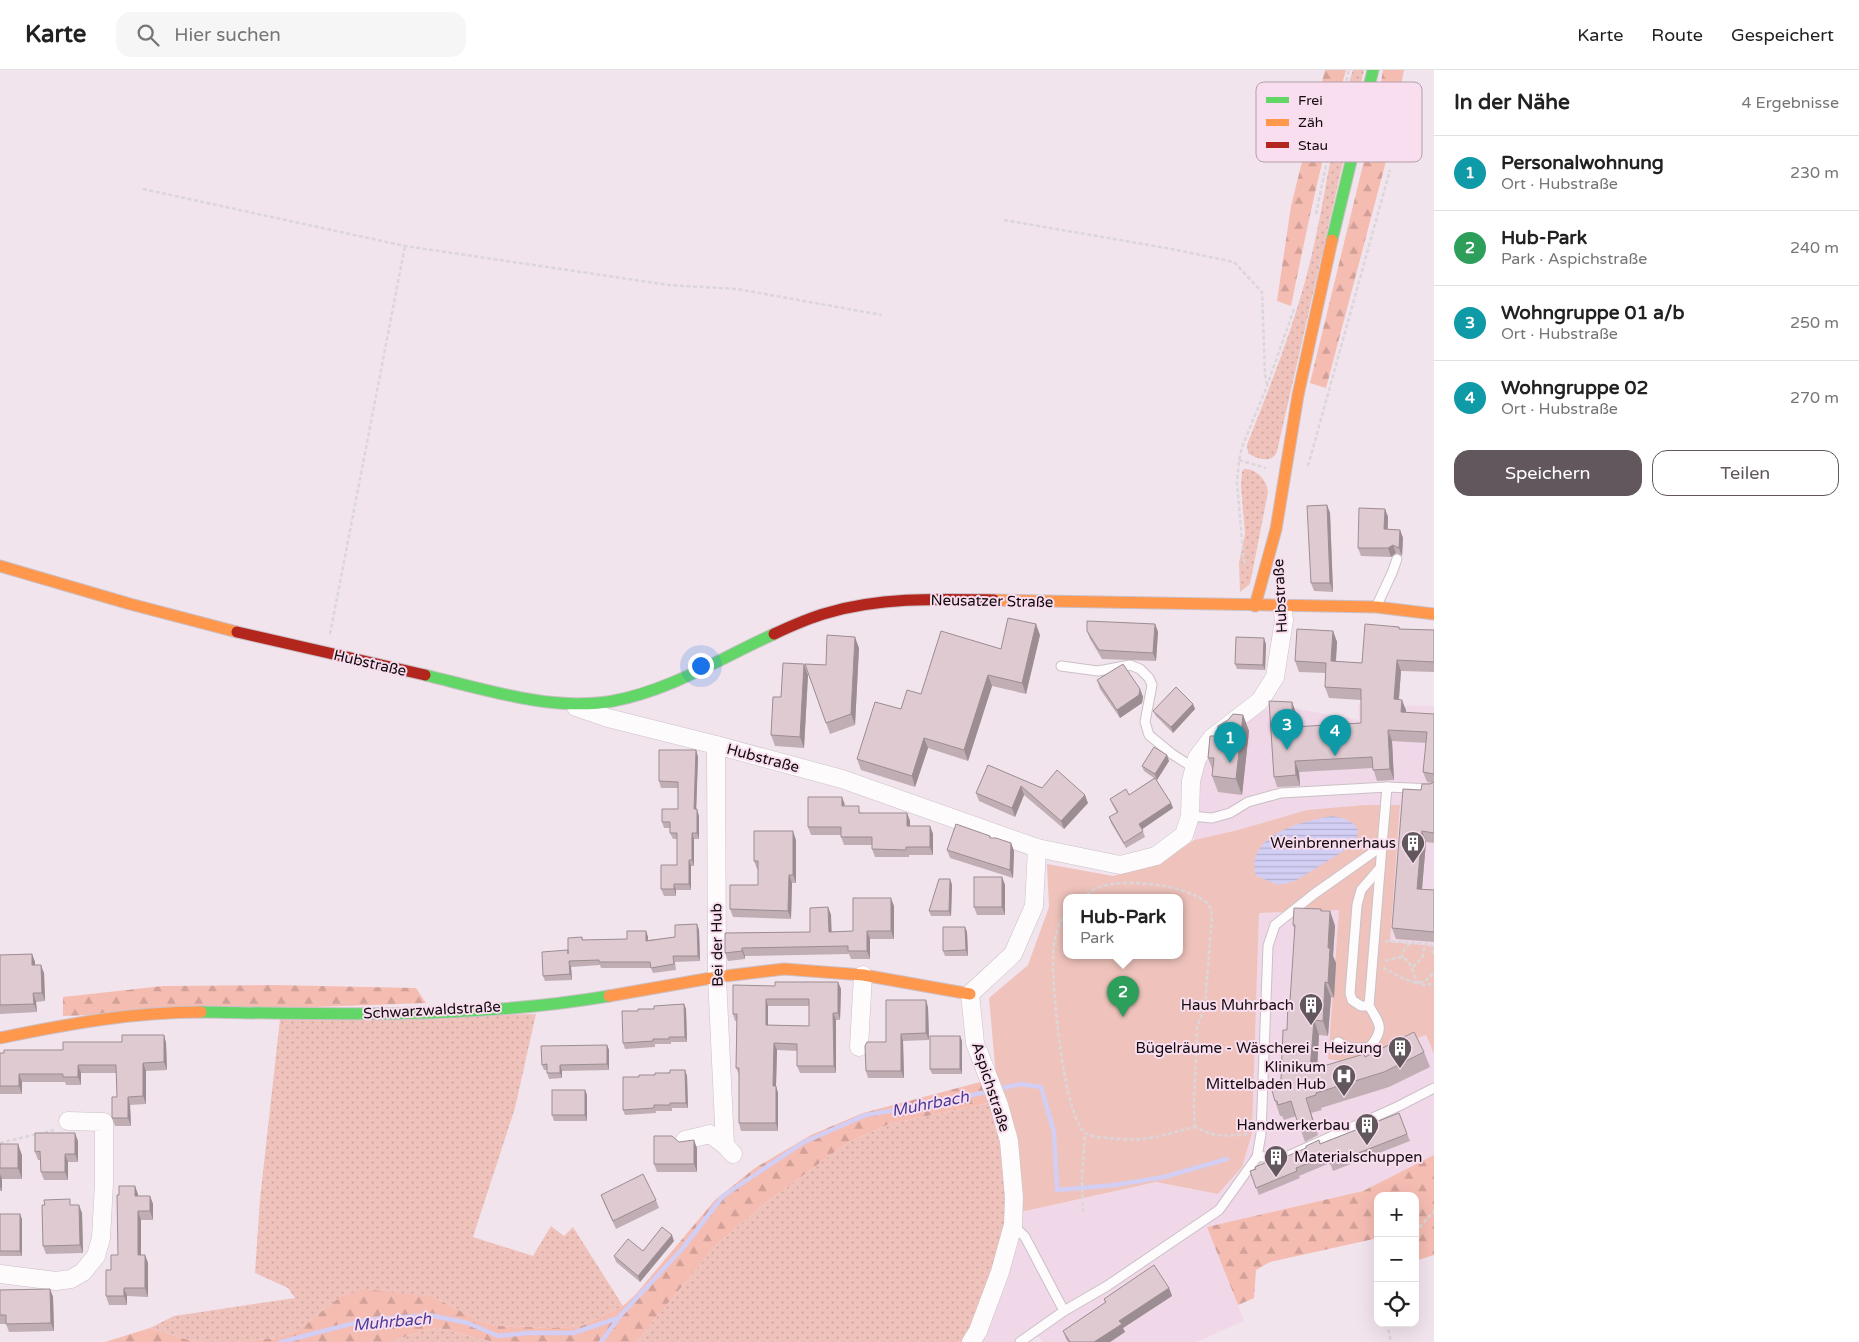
<!DOCTYPE html>
<html lang="de">
<meta charset="utf-8">
<style>
:root{--surface:#fff;--page:#f6f6f6;--text:#222;--muted:#767676;--line:#e0e0e0;--accent:#61575d}
body{margin:0;font-family:"Varela Round",sans-serif;background:var(--page);color:var(--text)}
.controls{position:absolute;right:15px;bottom:15px;display:grid;overflow:hidden;border-radius:10px;box-shadow:0 5px 20px #0002}
.controls button{width:45px;height:45px;display:grid;place-items:center;padding:0;border:0;border-bottom:1px solid var(--line);background:var(--surface);color:var(--text);font:25px sans-serif}
.you{position:absolute;left:700px;top:595px;width:18px;height:18px;margin:-12px;border:4px solid #fff;border-radius:50%;background:#1a73e8;box-shadow:0 0 0 8px #1a73e833}
.badge{display:grid;place-items:center;width:32px;height:32px;border-radius:50%;background:var(--accent);color:#fff;font-size:16px;font-weight:700}
.pin{position:absolute;translate:-50% -41px;filter:drop-shadow(0 1px 2px #0008)}
.pin::after{content:'';position:absolute;top:26px;width:18px;height:15px;background:inherit;clip-path:polygon(0 0,100% 0,50% 100%)}
.popup{position:absolute;left:1063px;top:824px;width:120px;height:65px;box-sizing:border-box;display:grid;place-content:center;border-radius:10px;background:var(--surface);filter:drop-shadow(0 1px 4px #0005);font-size:16px;white-space:nowrap;color:var(--muted)}
.popup b{font-size:19px;color:var(--text)}
.popup::after{content:'';position:absolute;left:50%;top:100%;margin-left:-10px;border:10px solid transparent;border-top-color:var(--surface)}
.list{margin:0;padding:0;list-style:none}
h2{display:flex;justify-content:space-between;align-items:center;height:65px;margin:0;padding:0 20px;font-size:21px}
h2 small{font-size:16px;font-weight:400;color:var(--muted)}
.list li{display:grid;grid-template-columns:32px 1fr auto;gap:15px;align-items:center;box-sizing:border-box;height:75px;padding:0 20px;border-top:1px solid var(--line)}
.list b{display:block;font-size:19px;white-space:nowrap}
.list p{margin:0;font-size:16px;white-space:nowrap;color:var(--muted)}
.list em{font-size:16px;font-style:normal;color:var(--muted)}
.actions{display:flex;gap:10px;padding:15px 20px}
.actions a{flex:1;padding:11px 0;border:1px solid var(--accent);border-radius:15px;text-align:center;font-size:18px;color:var(--accent)}
.actions .main{background:var(--accent);color:#fff}
.icon{flex:none;width:28px;height:28px;fill:none;stroke:currentColor;stroke-width:2;stroke-linecap:round;stroke-linejoin:round}
.map{position:relative;flex:none;width:1434px;height:1272px;overflow:hidden}
header{display:flex;align-items:center;gap:30px;box-sizing:border-box;height:70px;padding:0 25px;background:var(--surface);border-bottom:1px solid var(--line)}
header strong{font-size:24px}
nav{display:flex;gap:28px;margin-inline-start:auto;font-size:18px}
.search{width:350px;height:45px;background:var(--page);display:flex;align-items:center;gap:12px;box-sizing:border-box;padding:0 18px;border-radius:15px;color:var(--muted);font-size:19px}
main{display:flex}
aside{flex:1;background:var(--surface)}
.map>svg:first-child{display:block}
</style>
<header>
<strong>Karte</strong>
<div class="search"><svg class="icon" aria-label="search" viewBox="0 0 24 24"><circle cx="10" cy="10" r="6"/><path d="M15 15l6 6"/></svg>Hier suchen</div>
<nav><a>Karte</a><a>Route</a><a>Gespeichert</a></nav>
</header>
<main>
<div class="map">
<svg width="1434" height="1272" viewBox="0 0 1434 1272">
<defs>
<pattern id="grass-dots" width="8" height="8" patternUnits="userSpaceOnUse" patternTransform="scale(1.25)"><rect width="8" height="8" fill="#efc3bc"/><path d="M2 2h.1M6 6h.1" fill="none" stroke="#cca6a1" stroke-width="1.8" stroke-linecap="round"/></pattern>
<pattern id="forest-firs" width="22" height="20" patternUnits="userSpaceOnUse" patternTransform="scale(1.25)"><rect width="22" height="20" fill="#f5bcb2"/><path d="M5 1l3.5 6h-7zM16 11l3.5 6h-7z" fill="#d1a098"/></pattern>
<pattern id="water-rules" width="6" height="5" patternUnits="userSpaceOnUse" patternTransform="scale(1.25)"><rect width="6" height="5" fill="#d2cef4"/><path d="M0 2.5h6" fill="none" stroke="#b3b0d0"/></pattern>
</defs>
<rect width="100%" height="100%" fill="#f2e4ed"/>
<g fill="#f1d8e8">
<polygon points="1358,634 1434,636 1434,876 1390,872 1400,736 1238,760 1194,770 1198,700 1208,675 1259,640 1293,638 1359,650"/>
<polygon points="1339,839 1328,988 1346,992 1426,965 1434,984 1434,1085 1363,1121 1208,1157 1244,1251 1196,1272 1043,1272 1038,1266 1029,1272 975,1272 1021,1142 1156,1112 1218,1124 1241,1097 1252,1063 1259,843"/>
</g>
<g fill="url(#grass-dots)">
<path d="M1353 0H1364L1278 377C1277 380 1277 383 1275 385 1269 393 1254 388 1248 383L1247 375C1270 316 1294 257 1309 196 1326 131 1331 63 1353 0Z"/>
<path d="M1244 399C1256 398 1267 410 1268 422L1250 514 1240 522 1239 493 1245 464 1241 416 1242 402Z"/>
<polygon points="536,944 515,1038 473,1167 533,1186 551,1156 564,1166 573,1157 623,1236 582,1256 552,1258 499,1256 479,1251 434,1227 340,1227 298,1260 277,1268 238,1272 206,1272 188,1270 150,1258 174,1246 295,1228 288,1218 255,1203 260,1129 280,949"/>
<polygon points="993,1032 1000,1057 1007,1147 989,1215 964,1272 636,1272 717,1174 764,1134 847,1073 889,1054"/>
<polygon points="438,1258 494,1272 390,1272 425,1260"/>
</g>
<g fill="url(#forest-firs)">
<path d="M1325 0H1346C1324 78 1307 157 1291 236L1277 231 1291 136Z"/>
<polygon points="1383,0 1404,0 1385,95 1326,318 1310,313 1378,33"/>
<polygon points="273,915 416,918 426,933 63,946 63,927 163,916"/>
<polygon points="984,1011 993,1032 889,1054 847,1073 764,1134 717,1174 636,1272 494,1272 438,1258 425,1260 390,1272 238,1272 277,1268 298,1260 340,1227 364,1219 434,1227 479,1251 499,1256 552,1258 582,1256 623,1236 636,1224 715,1130 755,1098 811,1065 863,1043"/>
<polygon points="1434,1085 1434,1185 1418,1190 1415,1189 1415,1126 1378,1126 1378,1168 1270,1192 1256,1200 1254,1228 1238,1235 1207,1157 1363,1121"/>
<polygon points="150,1258 188,1270 206,1272 105,1272"/>
</g>
<path fill="#efc3bc" fill-rule="evenodd" d="M1365 735H1400L1390 872 1434 876V984L1426 965 1346 992 1328 989 1339 840 1259 843 1252 1063 1242 1097 1218 1124 1156 1112 1021 1142 996 1007 989 928 1028 895 1049 837 1047 794 1113 806 1158 794 1194 770 1238 760 1307 740ZM1067 828H1179V886H1067Z"/>
<path fill="url(#water-rules)" d="M1331 746C1350 748 1369 758 1350 777L1295 811 1279 815 1256 806C1244 765 1301 752 1331 746Z"/>
<g fill="none" stroke-linecap="round" stroke-linejoin="round">
<g stroke="#d2cef4" stroke-width="4.5">
<polyline points="998,1019 1020,1014 1041,1017 1054,1062 1057,1120 1115,1115 1164,1107 1227,1089"/>
<polyline points="281,1272 366,1250 429,1245 468,1253 498,1266 527,1263 573,1263 618,1248 682,1179 723,1126 804,1072 866,1045 937,1033 990,1021"/>
<polyline points="601,1272 618,1249"/>
</g>
<g stroke="#cbc0c7" stroke-width="11">
<g id="lane">
<polyline points="1377,535 1392,503 1397,489"/>
<polyline points="1061,596 1098,601 1130,595 1140,599 1149,608 1152,615 1145,652 1149,665 1172,684 1194,698"/>
<polyline points="1190,746 1212,748 1230,743 1248,732 1281,723 1387,717 1434,719"/>
<polyline points="1369,936 1361,936 1352,930 1350,923 1357,835 1361,820 1380,798"/>
<path d="M1338 972C1349 979 1357 979 1370 977 1385 959 1380 954 1369 936L1382 776"/>
<polyline points="1257,1087 1288,1086 1399,1036 1434,1018"/>
<polyline points="1013,1155 1025,1167 1064,1241 1107,1216 1219,1140 1257,1087 1261,1064 1268,876 1275,855 1314,824 1382,776 1387,717"/>
<polyline points="1020,1272 1064,1241"/>
</g>
</g>
<g stroke="#cbc0c7" stroke-width="19">
<g id="street">
<polyline points="576,637 608,648 716,675 842,709 1037,778 1120,795 1156,786 1184,765 1190,746 1191,711 1197,688 1212,668 1260,631 1275,607 1284,550 1282,536"/>
<polyline points="716,675 717,907 725,1075 733,1084"/>
<polyline points="859,977 863,905"/>
<polyline points="685,1070 710,1064 725,1075"/>
<polyline points="0,1204 56,1211 71,1209 83,1202 96,1186 101,1168 104,1113 104,1052 68,1051"/>
<polyline points="971,1272 978,1261 1000,1202 1013,1155 1014,1128 1009,1071 999,1035 975,973 970,924 1013,884 1034,836 1037,778"/>
</g>
</g>
<g stroke="#cbc0c7" stroke-width="13">
<g id="fast">
<polyline points="1332,170 1373,0"/>
<path d="M425 605C483 619 553 642 613 631 671 620 721 588 774 564"/>
<path d="M201 942C337 944 474 949 609 926"/>
</g>
</g>
<g stroke="#cbc0c7" stroke-width="13">
<g id="slow">
<polyline points="0,496 130,534 237,562"/>
<polyline points="994,530 1376,537 1434,544"/>
<polyline points="1255,536 1276,459 1298,325 1332,170"/>
<polyline points="609,926 717,907 784,899 863,905 970,924"/>
<path d="M0 968C67 954 133 942 201 942"/>
</g>
</g>
<g stroke="#cbc0c7" stroke-width="13">
<g id="jam">
<polyline points="237,562 425,605"/>
<path d="M774 564C791 556 809 548 827 543 881 527 939 529 994 530"/>
</g>
</g>
<g stroke="#dad6d9" stroke-width="2.5" stroke-dasharray="4 2.5" stroke-linecap="butt">
<polyline points="143,119 405,176 669,215 737,219 882,245"/>
<polyline points="1316,144 1333,62 1349,0"/>
<polyline points="1004,150 1172,179 1234,192 1262,222 1265,305 1267,315"/>
<polyline points="1239,390 1266,398"/>
<polyline points="1308,396 1390,100"/>
<polyline points="1244,493 1237,413 1239,390 1242,377 1267,316 1294,239"/>
<polyline points="330,564 405,176"/>
<path d="M1081 828C1086 825 1092 820 1097 818 1120 808 1174 814 1196 826 1200 828 1205 831 1209 834L1212 846 1205 935 1197 958 1194 1034 1195 1057"/>
<path d="M1067 843C1056 853 1053 875 1053 889 1052 918 1064 1050 1086 1063 1093 1067 1101 1068 1108 1068 1120 1069 1132 1070 1143 1069 1160 1067 1178 1061 1195 1057 1217 1068 1226 1066 1250 1064"/>
<polyline points="1385,871 1431,874 1434,886"/>
<polyline points="1401,888 1404,880 1410,873"/>
<path d="M1385 891C1411 882 1409 893 1417 912L1424 915 1434 914"/>
<polyline points="1413,897 1423,886 1425,874"/>
<path d="M1383 898C1399 904 1420 925 1434 901"/>
<polyline points="0,1073 54,1060"/>
<polyline points="1083,1142 1082,1109 1085,1063"/>
<polyline points="1415,1162 1434,1141"/>
<polyline points="1387,1253 1391,1272"/>
</g>
<use href="#lane" stroke="#fdfbfc" stroke-width="9"/>
<use href="#street" stroke="#fdfbfc" stroke-width="18"/>
<use href="#fast" stroke="#63d668" stroke-width="11"/>
<use href="#slow" stroke="#ff974d" stroke-width="11"/>
<use href="#jam" stroke="#b3261e" stroke-width="11"/>
</g>
<g fill="#c0aeb4" fill-rule="evenodd">
<polygon points="1327,435 1330,443 1333,522 1314,521 1311,513"/>
<polygon points="1385,439 1388,447 1388,459 1400,460 1403,468 1402,486 1396,483 1391,487 1361,486 1358,478"/>
<polygon points="1155,554 1158,562 1156,591 1102,589 1090,569 1087,561"/>
<polygon points="1399,557 1400,559 1434,560 1434,602 1401,601 1399,629 1406,640 1406,643 1434,644 1434,773 1426,772 1422,819 1434,820 1434,872 1396,869 1392,858 1421,720 1432,713 1427,712 1423,702 1426,673 1392,671 1394,710 1377,711 1373,698 1299,702 1300,716 1277,717 1274,707 1292,632 1296,643 1297,657 1361,653 1361,630 1329,628 1325,617 1326,603 1299,602 1295,591 1333,561 1337,572 1336,592 1362,593"/>
<polygon points="1040,565 1026,624 992,616 968,691 928,678 915,717 861,700 857,689 901,639 921,624 1001,579"/>
<polygon points="1266,574 1265,600 1237,599 1235,594"/>
<polygon points="859,578 855,655 830,664 805,594 826,595"/>
<polygon points="804,594 808,605 804,678 775,676 771,665 781,627"/>
<polygon points="1097,610 1140,619 1143,627 1142,633 1120,648 1100,619"/>
<polygon points="1193,634 1195,639 1173,663 1156,646 1153,641"/>
<polygon points="1243,645 1249,661 1242,725 1218,722 1212,706 1213,701 1208,688 1217,666"/>
<polygon points="696,680 698,687 696,739 699,746 699,769 694,769 694,796 691,796 691,820 676,820 676,826 664,826 661,819 677,795 677,769 673,769 670,763 670,758 664,758 662,752 678,739 678,718 661,718 659,711"/>
<polygon points="1167,685 1169,691 1157,710 1155,709 1173,738 1142,759 1145,767 1126,778 1111,753 1109,747 1117,743 1112,734 1110,729 1129,725 1154,708 1144,701 1142,696"/>
<polygon points="988,695 1042,718 1088,733 1064,759 1024,725 1015,747 979,731 976,723"/>
<polygon points="845,736 862,743 907,743 910,751 910,756 930,756 933,764 933,785 909,785 909,787 875,787 872,779 872,775 844,775 841,767 841,765 811,765 808,757"/>
<polygon points="990,766 991,768 1011,773 1014,781 1013,808 950,788 947,780"/>
<polygon points="796,770 796,813 792,813 791,849 733,847 730,839 758,815 758,799 757,799 754,791"/>
<polygon points="1002,807 1005,815 1005,845 977,845 974,837"/>
<polygon points="950,809 952,815 951,846 931,846 929,841"/>
<polygon points="894,836 894,869 870,869 870,889 851,889 849,884 745,886 745,889 728,891 725,883 725,863 810,862 828,837 831,845 831,862 853,861"/>
<polygon points="1321,839 1322,841 1330,841 1335,856 1333,886 1336,893 1334,928 1331,927 1328,966 1319,965 1317,998 1365,987 1424,982 1430,997 1389,1017 1321,1038 1322,1040 1311,1043 1318,1065 1305,1072 1296,1046 1284,1050 1282,1046 1280,1046 1275,1031 1273,1016 1281,1009 1290,931 1295,861 1293,855"/>
<polygon points="697,854 699,860 700,891 675,892 676,900 653,903 651,898 601,898 600,895 571,897 572,910 545,911 543,906 582,867 583,870 627,869 646,861 648,867 648,870 675,867"/>
<polygon points="965,857 967,862 968,886 945,886 943,881"/>
<polygon points="32,884 35,892 35,895 44,903 45,931 36,932 37,942 0,944 0,885"/>
<path d="M838 912 841 919 840 950H836V1003H800L797 996V981L777 980 776 1016 778 1023V1061H741L739 1053V1004L736 998 737 951H735L733 944 775 916ZM768 936H809V956L768 955Z"/>
<polygon points="684,934 686,939 687,972 671,972 671,974 655,974 655,977 625,979 623,973 638,941"/>
<polygon points="928,937 929,970 903,971 904,1008 868,1008 866,1001 886,972"/>
<polygon points="164,965 166,973 167,1000 146,1001 146,1034 130,1035 131,1056 115,1056 112,1048 117,1027 116,1003 81,1003 81,1015 66,1015 65,1012 22,1012 22,1024 0,1024 0,983 63,980 122,972"/>
<polygon points="960,966 962,971 962,1004 932,1004 930,999"/>
<polygon points="607,975 609,980 609,1000 562,1001 562,1008 549,1009 547,1003 547,1000 544,1000 542,995"/>
<polygon points="685,1000 687,1006 688,1038 672,1038 672,1041 656,1041 656,1043 625,1045 623,1040 639,1007"/>
<polygon points="585,1020 587,1025 587,1051 554,1051 552,1045"/>
<polygon points="1399,1043 1410,1071 1333,1101 1330,1093 1299,1106 1300,1108 1259,1125 1250,1101"/>
<polygon points="78,1071 78,1092 68,1092 68,1110 44,1110 41,1102 40,1090 38,1090 35,1082"/>
<polygon points="0,1074 22,1085 22,1109 2,1109 2,1121 0,1121"/>
<polygon points="697,1078 697,1102 657,1102 654,1094"/>
<polygon points="135,1116 138,1126 150,1126 153,1134 153,1150 141,1150 141,1185 145,1185 148,1193 148,1227 127,1226 127,1235 109,1235 106,1226 111,1200 118,1185 119,1125"/>
<polygon points="601,1125 656,1130 659,1138 616,1159 604,1133"/>
<polygon points="72,1135 82,1143 83,1183 46,1184 43,1176"/>
<polygon points="0,1144 22,1149 22,1186 0,1186"/>
<polygon points="674,1171 640,1212 616,1192 614,1186 643,1181"/>
<polygon points="1169,1218 1172,1226 1123,1258 1125,1262 1110,1272 1068,1272 1066,1269 1063,1261 1105,1233 1104,1229"/>
<polygon points="50,1219 53,1227 54,1261 9,1262 6,1254 0,1254 0,1220"/>
</g>
<g fill="#9c8d92">
<polygon points="1327,435 1330,443 1333,522 1330,513"/>
<polygon points="1385,439 1388,447 1387,468 1384,459"/>
<polygon points="1400,460 1403,468 1402,486 1399,478"/>
<polygon points="1393,475 1396,483 1391,487 1388,478"/>
<polygon points="1036,554 1040,565 1026,624 1022,613"/>
<polygon points="1155,554 1158,562 1156,591 1153,583"/>
<polygon points="1333,561 1337,572 1335,602 1331,591"/>
<polygon points="855,567 859,578 855,655 851,644"/>
<polygon points="1264,568 1266,574 1265,600 1263,595"/>
<polygon points="1397,590 1401,601 1398,640 1394,629"/>
<polygon points="804,594 808,605 804,678 800,667"/>
<polygon points="988,605 992,616 968,691 964,680"/>
<polygon points="1140,619 1143,627 1142,633 1120,648 1117,640"/>
<polygon points="1402,630 1406,640 1405,653 1401,642"/>
<polygon points="1292,632 1296,643 1297,668 1293,657"/>
<polygon points="1193,634 1195,639 1173,663 1171,657"/>
<polygon points="1243,645 1249,661 1242,725 1236,709"/>
<polygon points="1388,660 1392,671 1394,710 1390,699"/>
<polygon points="924,668 928,678 915,717 912,706"/>
<polygon points="696,680 698,687 696,746 694,739"/>
<polygon points="1167,685 1169,691 1157,710 1155,704"/>
<polygon points="1295,691 1299,702 1300,716 1296,705"/>
<polygon points="1021,716 1024,725 1015,747 1012,738"/>
<polygon points="1085,725 1088,733 1064,759 1061,751"/>
<polygon points="842,727 845,735 842,736"/>
<polygon points="1171,733 1173,738 1141,760 1139,754"/>
<polygon points="697,739 699,746 699,769 697,763"/>
<polygon points="907,743 910,751 910,764 907,756"/>
<polygon points="930,756 933,764 933,785 930,777"/>
<polygon points="793,761 796,770 796,813 793,805"/>
<polygon points="1422,761 1426,772 1421,830 1417,819"/>
<polygon points="692,763 694,769 694,796 692,790"/>
<polygon points="1011,773 1014,781 1013,808 1010,800"/>
<polygon points="689,790 691,796 691,820 689,814"/>
<polygon points="789,805 792,813 791,849 788,841"/>
<polygon points="1002,807 1005,815 1005,845 1002,837"/>
<polygon points="950,809 952,815 951,846 949,841"/>
<polygon points="674,814 676,820 676,826 674,819"/>
<polygon points="891,828 894,836 894,869 891,861"/>
<polygon points="828,837 831,845 832,870 829,862"/>
<polygon points="1330,841 1335,856 1333,886 1336,893 1334,928 1328,913 1328,878"/>
<polygon points="697,854 699,860 700,891 698,886"/>
<polygon points="965,857 967,862 968,886 966,880"/>
<polygon points="646,861 648,867 648,876 646,871"/>
<polygon points="867,861 870,869 870,889 867,881"/>
<polygon points="742,878 745,886 745,889 742,881"/>
<polygon points="32,884 35,892 35,903 32,895"/>
<polygon points="569,891 571,897 572,910 570,904"/>
<polygon points="41,895 44,903 45,931 42,923"/>
<polygon points="838,912 841,919 840,950 838,943"/>
<polygon points="1325,912 1331,927 1328,966 1323,951"/>
<polygon points="33,923 36,932 37,942 34,934"/>
<polygon points="766,929 768,936 768,963 766,955"/>
<polygon points="926,930 928,937 929,970 926,963"/>
<polygon points="684,934 686,939 687,972 685,967"/>
<polygon points="833,943 836,950 836,1003 834,996"/>
<polygon points="1314,950 1319,965 1316,1015 1310,1000"/>
<polygon points="901,964 903,971 904,1008 901,1001"/>
<polygon points="164,965 166,973 167,1000 164,992"/>
<polygon points="960,966 962,971 962,1004 960,999"/>
<polygon points="774,973 777,980 776,1016 778,1023 778,1061 776,1053 773,1016"/>
<polygon points="607,975 609,980 609,1000 607,994"/>
<polygon points="143,993 146,1001 146,1034 143,1026"/>
<polygon points="78,995 81,1003 81,1015 78,1007"/>
<polygon points="560,995 562,1001 562,1008 560,1003"/>
<polygon points="685,1000 687,1006 688,1038 686,1033"/>
<polygon points="19,1004 22,1012 22,1024 19,1016"/>
<polygon points="585,1020 587,1025 587,1051 585,1045"/>
<polygon points="128,1027 130,1035 131,1056 128,1048"/>
<polygon points="1306,1028 1311,1043 1318,1065 1313,1051"/>
<polygon points="75,1063 78,1071 78,1092 75,1084"/>
<polygon points="694,1070 697,1078 697,1102 694,1094"/>
<polygon points="18,1074 22,1085 22,1109 18,1098"/>
<polygon points="65,1084 68,1092 68,1110 65,1102"/>
<polygon points="0,1104 2,1109 2,1121 0,1117"/>
<polygon points="135,1116 138,1124 138,1134 135,1126"/>
<polygon points="150,1126 153,1134 153,1150 150,1141"/>
<polygon points="79,1135 82,1143 83,1183 80,1175"/>
<polygon points="138,1141 141,1150 141,1193 138,1185"/>
<polygon points="20,1144 22,1149 22,1186 20,1181"/>
<polygon points="672,1165 674,1171 640,1212 638,1206"/>
<polygon points="145,1185 148,1193 148,1227 145,1218"/>
<polygon points="124,1218 127,1226 127,1235 124,1226"/>
<polygon points="1169,1218 1172,1226 1123,1258 1125,1262 1110,1272 1094,1272 1119,1251"/>
<polygon points="50,1219 53,1227 54,1261 51,1253"/>
</g>
<g fill="#dfcad1" stroke="#9c8d92" fill-rule="evenodd">
<polygon points="1327,435 1330,513 1311,513 1307,436"/>
<polygon points="1359,438 1385,439 1384,459 1400,460 1399,478 1393,475 1388,478 1358,478"/>
<polygon points="1008,548 1036,554 1022,613 988,605 964,680 924,668 912,706 857,689 875,632 901,639 907,620 921,624 941,561 1001,579"/>
<polygon points="1087,551 1155,554 1153,583 1099,580 1087,561"/>
<polygon points="1365,554 1399,557 1399,559 1434,560 1434,592 1397,590 1394,629 1402,630 1401,642 1434,644 1434,704 1423,702 1427,662 1388,660 1390,699 1373,700 1372,687 1295,691 1296,705 1274,707 1269,631 1292,632 1293,657 1361,653 1361,619 1325,617 1326,593 1295,591 1297,559 1333,561 1331,591 1362,593"/>
<polygon points="827,565 855,567 851,644 826,653 805,594 826,595"/>
<polygon points="1236,567 1264,568 1263,595 1235,594"/>
<polygon points="783,593 804,594 800,667 771,665 773,627 781,627"/>
<polygon points="1123,594 1140,619 1139,625 1117,640 1097,610"/>
<polygon points="1176,617 1193,634 1171,657 1153,641"/>
<polygon points="1233,644 1243,645 1236,709 1212,706 1214,688 1208,688 1210,666 1217,666 1218,656 1228,650"/>
<polygon points="1154,677 1167,685 1155,704 1142,696"/>
<polygon points="659,680 696,680 694,739 697,739 697,763 692,763 692,790 689,790 689,814 674,814 674,819 661,819 661,795 677,795 677,763 670,763 670,752 662,752 662,739 678,739 678,712 659,711"/>
<polygon points="988,695 1042,718 1057,700 1085,725 1061,751 1021,716 1012,738 976,723"/>
<polygon points="1155,708 1171,733 1139,754 1143,761 1124,773 1109,747 1118,742 1110,729 1126,719 1129,725"/>
<polygon points="1434,712 1434,763 1422,761 1417,819 1434,820 1434,862 1392,858 1403,719 1421,720 1422,714 1430,714"/>
<polygon points="808,727 842,727 842,736 859,736 859,743 907,743 907,756 930,756 930,777 906,777 906,780 872,779 872,767 841,767 841,757 808,757"/>
<polygon points="956,754 990,766 990,768 996,768 1011,773 1010,800 947,780"/>
<polygon points="754,761 793,761 793,805 789,805 788,841 730,839 730,815 758,815 758,791 754,791"/>
<rect x="974" y="807" width="28" height="30"/>
<polygon points="939,809 950,809 949,841 929,841"/>
<polygon points="853,828 891,828 891,861 867,861 867,881 848,881 848,876 742,878 742,881 725,883 725,863 810,862 810,838 828,837 829,862 853,861"/>
<polygon points="1294,838 1321,839 1321,841 1330,841 1328,878 1330,878 1328,913 1325,912 1323,951 1314,950 1310,1000 1364,984 1365,987 1414,962 1424,982 1384,1002 1316,1023 1316,1025 1306,1028 1313,1051 1299,1057 1291,1031 1278,1035 1277,1031 1275,1031 1271,1017 1273,1016 1272,1012 1281,1009 1283,960 1287,960 1288,931 1290,931 1295,855 1293,855"/>
<polygon points="697,854 698,886 673,886 674,894 651,898 650,892 599,892 599,890 569,891 570,904 543,906 542,882 568,880 568,884 568,868 582,867 582,870 627,869 627,861 646,861 646,871 675,867 675,855"/>
<polygon points="943,857 965,857 966,880 943,881"/>
<polygon points="32,884 32,895 41,895 42,923 33,923 34,934 0,935 0,885"/>
<path d="M775 912H838V943H833L834 996H797V974L774 973 773 1016H776V1053H739V998H736L737 944H733V915L775 916ZM766 929H809V956L766 955Z"/>
<polygon points="886,930 926,930 926,963 901,964 901,1001 866,1001 865,976 867,972 886,972"/>
<polygon points="684,934 685,967 669,967 669,969 653,969 653,971 623,973 622,941 638,941 638,939 654,939 654,936"/>
<polygon points="122,965 164,965 164,992 143,993 143,1026 128,1027 128,1048 112,1048 112,1027 117,1027 116,995 78,995 78,1007 63,1007 63,1004 19,1004 19,1016 0,1016 0,983 4,983 4,980 63,980 63,972 122,972"/>
<rect x="930" y="966" width="30" height="33"/>
<polygon points="607,975 607,994 560,995 560,1003 547,1003 547,994 542,995 541,976"/>
<polygon points="670,1000 685,1000 686,1033 670,1033 670,1035 654,1035 654,1038 623,1040 623,1007 639,1007 639,1005 655,1005 655,1003 670,1003"/>
<rect x="552" y="1020" width="33" height="25"/>
<polygon points="1399,1043 1407,1064 1330,1094 1327,1086 1296,1098 1297,1101 1256,1118 1250,1101 1256,1099 1255,1097 1282,1086 1283,1088 1306,1078 1306,1076 1319,1070 1320,1074"/>
<polygon points="35,1063 75,1063 75,1084 65,1084 65,1102 41,1102 40,1081 35,1082"/>
<polygon points="654,1066 672,1066 679,1072 694,1070 694,1094 654,1094"/>
<rect x="0" y="1074" width="18" height="24"/>
<polygon points="643,1104 656,1130 613,1151 601,1125"/>
<polygon points="119,1116 135,1116 135,1126 150,1126 150,1141 138,1141 138,1185 145,1185 145,1218 124,1218 124,1226 106,1226 106,1200 111,1200 111,1185 118,1185 117,1125 119,1125"/>
<polygon points="70,1129 70,1135 79,1135 80,1175 43,1176 42,1135 45,1135 44,1130"/>
<rect x="0" y="1144" width="20" height="37"/>
<polygon points="662,1157 672,1165 638,1206 614,1186 628,1169 643,1181"/>
<polygon points="1154,1195 1169,1218 1119,1251 1122,1254 1094,1272 1070,1272 1063,1261 1106,1232 1104,1229"/>
<polygon points="50,1219 51,1253 6,1254 6,1245 0,1245 0,1220"/>
</g>
<defs>
<g id="building-pin" transform="scale(1.25)"><path d="M0 17L-7.5 6A9.5 9.5 0 1 1 7.5 6Z" fill="#61575d" stroke="#f8deee"/><path d="M-4-6H4V6H1V3H-1V6H-4ZM-2.5-4.3h1.7v1.8h-1.7ZM.8-4.3h1.7v1.8H.8ZM-2.5-1h1.7V.8h-1.7ZM.8-1h1.7V.8H.8Z" fill="#fff"/></g>
<g id="hospital-pin" transform="scale(1.25)"><path d="M0 17L-7.5 6A9.5 9.5 0 1 1 7.5 6Z" fill="#61575d" stroke="#f8deee"/><path d="M-5-5h3v3.5h4V-5h3V5h-3V1.5h-4V5h-3Z" fill="#fff"/></g>
</defs>
<g fill-rule="evenodd">
<use href="#building-pin" x="1413" y="773"/>
<use href="#building-pin" x="1311" y="935"/>
<use href="#building-pin" x="1400" y="978"/>
<use href="#hospital-pin" x="1344" y="1006"/>
<use href="#building-pin" x="1367" y="1055"/>
<use href="#building-pin" x="1276" y="1087"/>
</g>
<g text-anchor="middle" stroke-width="4" stroke-linejoin="round" paint-order="stroke">
<g font-size="15" fill="#130b10" stroke="#f8deee">
<text transform="translate(1280 526) rotate(-93)" y="5">Hubstraße</text>
<text transform="translate(992 531) rotate(1)" y="5">Neusatzer Straße</text>
<text transform="translate(370 593) rotate(13)" y="5">Hubstraße</text>
<text transform="translate(763 688) rotate(15)" y="5">Hubstraße</text>
<text transform="translate(717 875) rotate(-91)" y="5">Bei der Hub</text>
<text transform="translate(432 940) rotate(-3)" y="5">Schwarzwaldstraße</text>
<text transform="translate(991 1017) rotate(72)" y="5">Aspichstraße</text>
</g>
<g font-size="15" fill="#130b10" stroke="#f8deee" text-anchor="end">
<text x="1396" y="778">Weinbrennerhaus</text>
<text x="1294" y="940">Haus Muhrbach</text>
<text x="1382" y="983">Bügelräume - Wäscherei - Heizung</text>
<text x="1326" y="1002">Klinikum<tspan x="1326" dy="17">Mittelbaden Hub</tspan></text>
<text x="1350" y="1060">Handwerkerbau</text>
<text x="1294" y="1092" text-anchor="start">Materialschuppen</text>
</g>
<g font-size="16" font-style="italic" fill="#493a98" stroke="#f8deee">
<text transform="translate(930 1033) rotate(-11)" y="6">Muhrbach</text>
<text transform="translate(392 1251) rotate(-5)" y="6">Muhrbach</text>
</g>
</g>
<rect x="1256" y="12" width="166" height="80" rx="8" fill="#f8deee" stroke="#b39fab" stroke-width="1"/>
<rect x="1266" y="27" width="23" height="6" fill="#63d668"/>
<rect x="1266" y="49" width="23" height="7" fill="#ff974d"/>
<rect x="1266" y="72" width="23" height="6" fill="#b3261e"/>
<g font-size="14" fill="#130b10">
<text x="1298" y="35">Frei</text>
<text x="1298" y="57">Zäh</text>
<text x="1298" y="80">Stau</text>
</g>
</svg>
<div class="controls">
<button>+</button>
<button>−</button>
<button><svg class="icon" aria-label="locate" viewBox="0 0 24 24"><circle cx="12" cy="12" r="6"/><path d="M12 2v4M12 18v4M2 12h4M18 12h4"/></svg></button>
</div>
<div class="you"></div>
<div class="pin badge" style="left:1230px;top:693px;background:#0f9aa8">1</div>
<div class="pin badge" style="left:1123px;top:947px;background:#2e9e5b">2</div>
<div class="popup"><b>Hub-Park</b>Park</div>
<div class="pin badge" style="left:1287px;top:680px;background:#0f9aa8">3</div>
<div class="pin badge" style="left:1335px;top:686px;background:#0f9aa8">4</div>
</div>
<aside>
<h2>In der Nähe<small>4 Ergebnisse</small></h2>
<ul class="list">
<li><span class="badge" style="background:#0f9aa8">1</span><div><b>Personalwohnung</b><p>Ort · Hubstraße</p></div><em>230 m</em></li>
<li><span class="badge" style="background:#2e9e5b">2</span><div><b>Hub-Park</b><p>Park · Aspichstraße</p></div><em>240 m</em></li>
<li><span class="badge" style="background:#0f9aa8">3</span><div><b>Wohngruppe 01 a/b</b><p>Ort · Hubstraße</p></div><em>250 m</em></li>
<li><span class="badge" style="background:#0f9aa8">4</span><div><b>Wohngruppe 02</b><p>Ort · Hubstraße</p></div><em>270 m</em></li>
</ul>
<div class="actions"><a class="main">Speichern</a><a>Teilen</a></div>
</aside>
</main>
